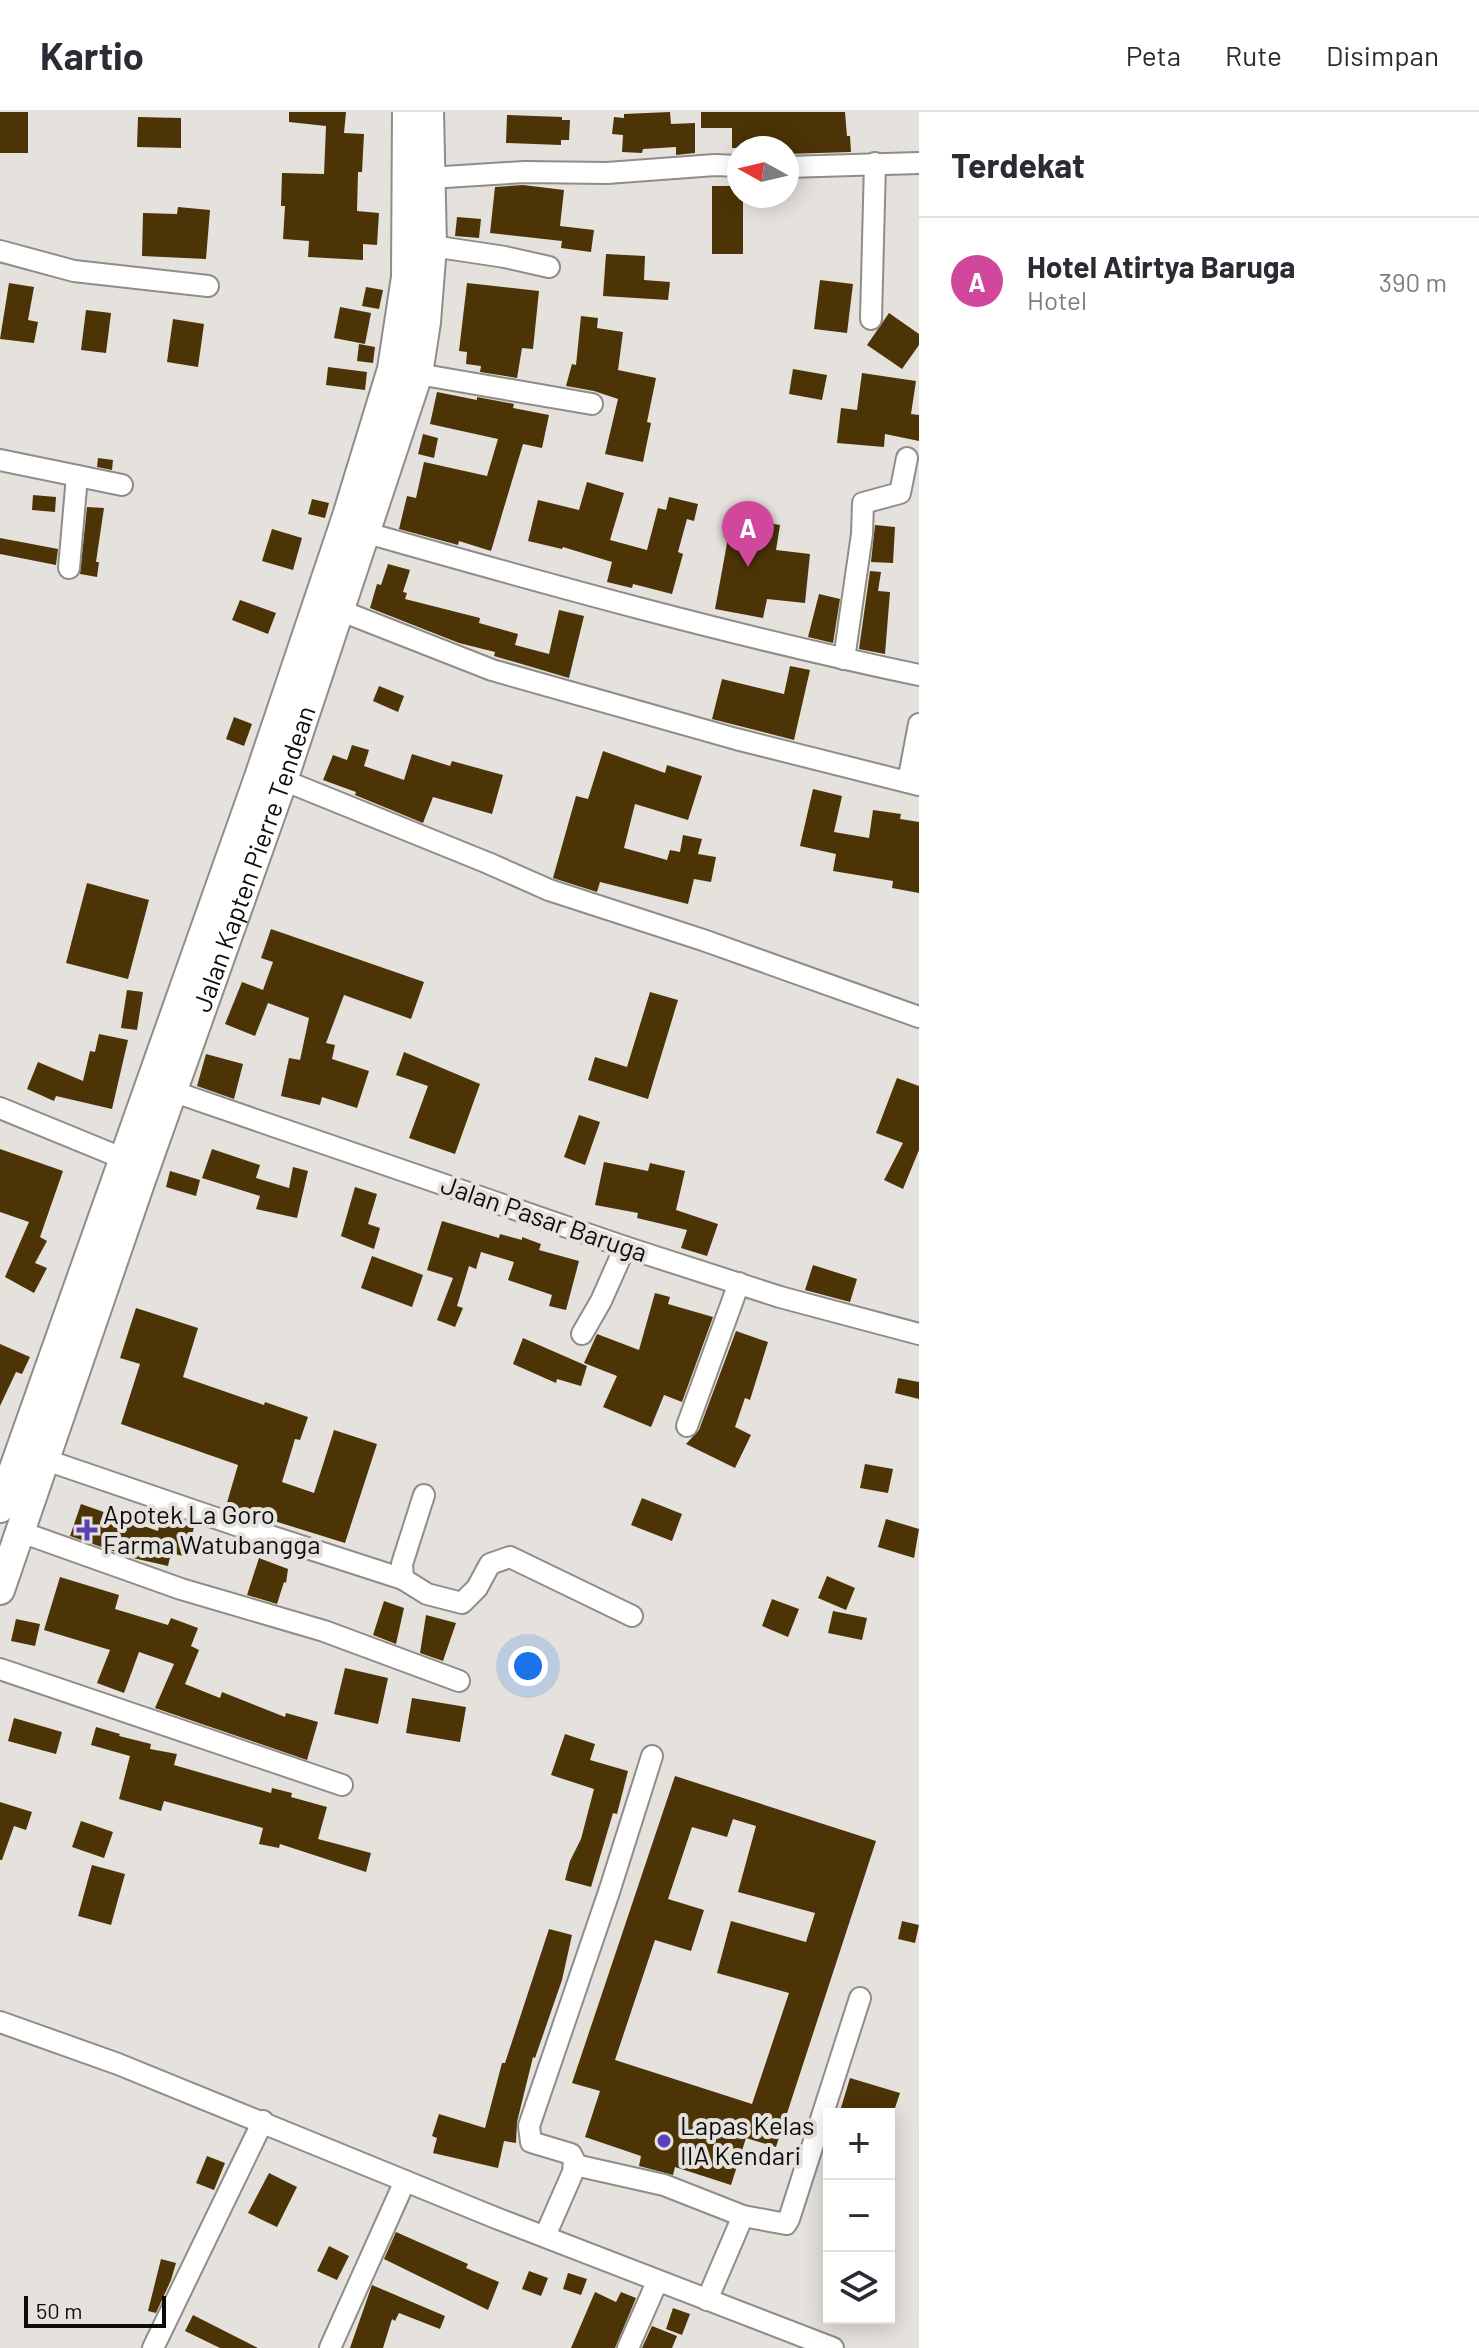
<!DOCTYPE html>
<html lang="id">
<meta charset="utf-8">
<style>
:root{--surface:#fff;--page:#f2f2f3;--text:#2b2b33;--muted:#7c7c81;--line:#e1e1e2;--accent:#5940b8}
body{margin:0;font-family:Barlow,sans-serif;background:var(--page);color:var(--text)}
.controls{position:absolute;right:24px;bottom:24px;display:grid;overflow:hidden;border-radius:0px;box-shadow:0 4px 20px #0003}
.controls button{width:72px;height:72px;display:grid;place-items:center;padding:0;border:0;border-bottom:2px solid var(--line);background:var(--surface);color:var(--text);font:40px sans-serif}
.compass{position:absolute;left:727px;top:24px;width:72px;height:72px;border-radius:50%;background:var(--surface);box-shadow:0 4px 20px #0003;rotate:278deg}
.scale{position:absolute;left:24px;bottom:20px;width:142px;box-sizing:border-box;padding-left:8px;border:4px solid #0e0c0b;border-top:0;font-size:22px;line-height:28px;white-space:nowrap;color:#0e0c0b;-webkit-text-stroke:6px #e5e2dd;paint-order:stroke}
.you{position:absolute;left:528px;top:1554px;width:28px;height:28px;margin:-20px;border:6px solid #fff;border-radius:50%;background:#1a73e8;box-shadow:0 0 0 12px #1a73e833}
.badge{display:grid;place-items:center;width:52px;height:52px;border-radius:50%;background:var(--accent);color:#fff;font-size:26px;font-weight:700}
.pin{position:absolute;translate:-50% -66px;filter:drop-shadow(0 2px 4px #0008)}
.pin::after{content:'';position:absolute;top:42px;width:28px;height:24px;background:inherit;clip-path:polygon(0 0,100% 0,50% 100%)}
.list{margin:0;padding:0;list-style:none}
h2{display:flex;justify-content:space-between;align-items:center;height:104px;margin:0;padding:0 32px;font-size:34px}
h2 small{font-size:26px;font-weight:400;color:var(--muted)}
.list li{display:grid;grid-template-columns:52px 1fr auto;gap:24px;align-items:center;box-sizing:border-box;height:128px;padding:0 32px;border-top:2px solid var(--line)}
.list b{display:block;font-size:30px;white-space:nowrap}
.list p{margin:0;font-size:26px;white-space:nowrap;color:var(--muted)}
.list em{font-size:26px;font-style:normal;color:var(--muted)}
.icon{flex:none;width:44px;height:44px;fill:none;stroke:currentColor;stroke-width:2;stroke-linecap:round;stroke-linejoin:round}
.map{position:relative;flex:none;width:919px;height:2236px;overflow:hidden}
header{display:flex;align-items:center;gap:48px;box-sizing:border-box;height:112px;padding:0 40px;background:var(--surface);border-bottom:2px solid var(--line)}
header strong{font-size:38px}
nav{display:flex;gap:44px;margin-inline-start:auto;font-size:28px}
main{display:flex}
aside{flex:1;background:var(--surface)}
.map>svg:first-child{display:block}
</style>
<header>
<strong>Kartio</strong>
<nav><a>Peta</a><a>Rute</a><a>Disimpan</a></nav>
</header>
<main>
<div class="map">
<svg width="919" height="2236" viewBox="0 0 919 2236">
<rect width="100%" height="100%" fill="#e5e2dd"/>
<g fill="#4d3406" fill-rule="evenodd">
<rect x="0" y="0" width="28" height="41"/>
<polygon points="289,0 346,0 344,21 364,22 362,60 358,60 357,99 379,101 377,133 363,132 363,148 308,145 309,129 283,127 285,94 281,94 282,61 324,62 326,14 289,10"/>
<polygon points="670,0 671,12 695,11 695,41 676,43 676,35 643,37 642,41 622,40 623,23 612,22 614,5 624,6 624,2"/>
<polygon points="701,0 845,0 847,24 850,24 851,40 787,42 787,36 732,36 732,16 701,16"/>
<polygon points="507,3 562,5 562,8 570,8 569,28 561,28 561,33 506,31"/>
<polygon points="138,5 181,6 181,36 137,35"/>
<polygon points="523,73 564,78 560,114 594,118 591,140 561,136 562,129 490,121 495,75"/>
<polygon points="712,74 739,74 739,84 743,84 743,142 712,142"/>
<polygon points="178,95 210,98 206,147 142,144 143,101 177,102"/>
<polygon points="457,105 481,107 479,126 455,124"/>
<polygon points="606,142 645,144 644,168 670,170 668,188 603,184"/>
<polygon points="820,168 853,172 847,221 814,217"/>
<polygon points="9,171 34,175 28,208 38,210 34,231 0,227"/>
<polygon points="467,171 539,179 533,237 522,236 517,266 480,260 481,254 466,252 467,240 459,239"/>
<polygon points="366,175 383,178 379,197 362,194"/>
<polygon points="340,195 371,201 365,232 334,226"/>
<polygon points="86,198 111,201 106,241 81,238"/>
<polygon points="889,201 919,222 919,233 902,257 867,233"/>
<polygon points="581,204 598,206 597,216 623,220 618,258 656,266 647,310 651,311 643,350 605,342 618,287 594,279 566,274 572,252 576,253"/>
<polygon points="173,207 204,212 198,255 167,250"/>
<polygon points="359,232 375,235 373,251 357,249"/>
<polygon points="328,255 367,260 365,278 326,273"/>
<polygon points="793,257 827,263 822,288 789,282"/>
<polygon points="862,261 916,269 911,302 919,303 919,329 885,322 884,335 837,331 841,296 857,298"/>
<polygon points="437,280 477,288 477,285 514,292 513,296 549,303 542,336 523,332 491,439 459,429 458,433 399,417 407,384 416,386 424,350 487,364 498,327 430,312"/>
<polygon points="423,322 438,326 434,346 418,342"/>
<polygon points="98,346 113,348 112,358 97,355"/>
<polygon points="587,370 624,381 610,428 647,438 658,396 666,398 669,385 698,392 694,409 687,407 678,440 683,442 672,482 633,472 632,476 607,470 612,450 563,435 562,437 528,429 538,388 579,398"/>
<polygon points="33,383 56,385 55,400 32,398"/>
<polygon points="312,387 329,391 325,406 308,402"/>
<polygon points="87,395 104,396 96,450 99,450 97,465 80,462"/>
<polygon points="732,404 780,413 776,438 810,442 805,491 767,487 763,506 715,497"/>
<polygon points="875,413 895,415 893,451 871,450"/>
<polygon points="272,417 302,426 293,458 262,449"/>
<polygon points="0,426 58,437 56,453 0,442"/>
<polygon points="388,452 410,458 403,480 407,481 405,487 480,506 479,511 518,522 515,533 549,542 559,498 584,504 569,566 494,544 495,540 459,531 370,496 377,472 381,473"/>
<polygon points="870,459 881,460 878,479 890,480 885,542 859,537"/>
<polygon points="819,482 840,487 833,531 808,525"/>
<polygon points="240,488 276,501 268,522 232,508"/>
<polygon points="790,554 810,558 794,628 712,607 722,567 784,582"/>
<polygon points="379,574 404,584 398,600 373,589"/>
<polygon points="234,605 252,612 244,634 226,627"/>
<polygon points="352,633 369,638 364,654 404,668 412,642 450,654 452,649 503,663 492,702 433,685 423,711 355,683 356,680 323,668 333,643 347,648"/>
<polygon points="603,639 665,661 667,653 702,664 688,708 635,692 624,736 667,748 670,738 680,740 683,723 702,727 698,742 716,745 711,770 694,767 688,792 600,770 597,780 553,766 576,684 588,687"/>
<polygon points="813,677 842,684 834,720 869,726 873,698 901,702 900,707 919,710 919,781 892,776 893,769 833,759 836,742 800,734"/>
<polygon points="87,771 149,788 128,867 66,851"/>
<polygon points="271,817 424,870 411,907 344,883 326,931 335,933 332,947 369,959 357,996 322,985 320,993 281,984 289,946 300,948 309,906 268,891 255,924 225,912 242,870 263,878 273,850 261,846"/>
<polygon points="127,878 143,880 137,918 121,916"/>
<polygon points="650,880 678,888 648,987 588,968 595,945 627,955"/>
<polygon points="99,922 128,928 112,997 56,984 54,989 27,977 38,950 83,969 90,939 95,940"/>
<polygon points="404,940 480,972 455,1042 409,1026 428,974 396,963"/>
<polygon points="206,942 243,952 234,987 197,974"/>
<polygon points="897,966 919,974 919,1038 903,1077 884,1068 903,1031 876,1021"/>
<polygon points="579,1003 600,1010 585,1053 564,1045"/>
<polygon points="0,1037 63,1059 40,1125 47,1129 35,1151 47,1156 34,1181 5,1165 29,1110 0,1100"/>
<polygon points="212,1037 260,1053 256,1066 289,1076 293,1055 308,1059 297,1106 256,1097 260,1084 202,1066"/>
<polygon points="604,1050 648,1059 650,1051 685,1059 676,1098 718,1112 707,1144 681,1136 687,1118 637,1106 638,1101 595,1093"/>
<polygon points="170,1059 200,1068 196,1084 166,1075"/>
<polygon points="355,1075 377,1082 368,1112 380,1116 374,1137 341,1124"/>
<polygon points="442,1109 499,1126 500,1122 522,1128 522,1125 541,1132 539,1138 579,1149 566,1198 549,1194 552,1183 508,1168 514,1150 481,1140 476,1157 469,1154 457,1194 463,1196 455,1215 437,1208 453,1166 427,1158"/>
<polygon points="372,1144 423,1163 412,1195 361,1176"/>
<polygon points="813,1153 857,1167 850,1190 805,1178"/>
<polygon points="655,1181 670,1185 668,1192 713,1205 682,1290 664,1283 651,1315 603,1295 617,1264 584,1251 597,1222 639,1238"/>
<polygon points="136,1196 198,1216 183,1265 264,1293 265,1290 308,1305 300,1328 295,1327 282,1370 314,1381 334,1318 377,1332 345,1431 226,1394 238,1353 121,1312 140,1252 120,1246"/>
<polygon points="736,1219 768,1230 750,1288 745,1286 735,1315 751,1323 735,1356 686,1332 699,1318"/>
<polygon points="523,1226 587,1254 581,1274 557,1267 556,1271 513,1252"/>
<polygon points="0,1232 30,1245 22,1262 16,1260 0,1294"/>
<polygon points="898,1266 919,1270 919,1287 895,1281"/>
<polygon points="865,1352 893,1357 888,1381 860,1376"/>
<polygon points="642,1386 682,1402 672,1429 631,1413"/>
<polygon points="81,1392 158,1419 161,1407 194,1415 187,1445 171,1441 168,1454 133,1446 70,1424"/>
<polygon points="886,1407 919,1417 914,1446 878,1435"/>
<polygon points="259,1446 288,1457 286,1471 284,1470 277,1492 247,1483"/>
<polygon points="827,1464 855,1476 846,1498 818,1486"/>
<polygon points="60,1465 119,1483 115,1497 168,1513 171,1506 198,1516 191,1534 199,1538 185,1572 220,1586 222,1580 285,1605 286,1601 318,1610 307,1648 155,1596 174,1552 139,1540 124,1581 97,1571 110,1538 44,1518"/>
<polygon points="772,1487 799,1497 788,1525 762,1514"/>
<polygon points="384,1489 404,1496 396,1532 373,1523"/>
<polygon points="833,1499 867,1506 862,1528 828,1521"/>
<polygon points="426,1503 456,1511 443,1549 420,1541"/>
<polygon points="16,1507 40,1512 35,1534 11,1529"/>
<polygon points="345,1556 388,1566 378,1612 334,1602"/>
<polygon points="412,1586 466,1595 460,1630 406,1621"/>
<polygon points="14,1606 62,1620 56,1642 8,1629"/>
<polygon points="96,1615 120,1622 119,1624 151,1632 150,1637 177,1642 174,1653 271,1681 272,1676 292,1681 291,1685 327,1695 318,1727 371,1741 366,1760 280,1732 279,1736 259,1732 263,1716 164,1689 161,1699 119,1687 130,1644 91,1633"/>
<polygon points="565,1622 595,1632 590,1648 628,1659 617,1702 613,1701 591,1775 565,1768 570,1749 581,1727 594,1677 551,1663"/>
<path d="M675 1664 876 1729 776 2035 746 2026 731 2073 675 2055 673 2063 639 2054 641 2044 585 2025 600 1979 572 1971ZM733 1707 756 1714 738 1780 815 1801 806 1830 731 1809 717 1861 789 1881 752 1992 615 1948 655 1828 691 1839 704 1798 668 1787 692 1715 727 1725Z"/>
<polygon points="0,1690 32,1700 26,1718 14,1714 2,1748 0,1748"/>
<polygon points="81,1709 113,1720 104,1746 72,1735"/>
<polygon points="92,1753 125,1762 111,1813 78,1804"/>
<polygon points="902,1809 919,1813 915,1831 898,1827"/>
<polygon points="549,1817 572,1823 562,1868 535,1946 533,1945 517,2010 516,2031 504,2029 498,2056 433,2041 437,2026 432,2024 439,2002 485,2016 502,1951 505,1951"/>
<polygon points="850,1966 900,1981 893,2002 851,2002 840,1999"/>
<polygon points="207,2044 225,2051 214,2078 196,2071"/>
<polygon points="269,2061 297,2075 277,2115 248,2101"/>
<polygon points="396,2120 468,2152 466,2156 499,2170 488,2198 384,2147"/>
<polygon points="329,2134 349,2144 337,2168 317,2159"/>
<polygon points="161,2147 176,2151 171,2168 156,2201 148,2199"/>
<polygon points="529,2159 548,2166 541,2184 522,2177"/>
<polygon points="568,2161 587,2167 581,2183 563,2177"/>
<polygon points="372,2173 445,2204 440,2217 399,2201 395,2209 392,2207 383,2236 350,2236"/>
<polygon points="595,2180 616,2190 621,2180 636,2186 615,2236 571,2236"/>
<polygon points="673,2196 690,2202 682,2223 666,2217"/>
<polygon points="193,2203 258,2236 220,2236 185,2219"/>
<polygon points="652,2214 677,2224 672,2236 642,2236"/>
</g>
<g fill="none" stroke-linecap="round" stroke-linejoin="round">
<g stroke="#908c88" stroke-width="24">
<g id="minor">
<polyline points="787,55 919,51"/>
<polyline points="429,66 524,60 607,61 715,53 739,54"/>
<polyline points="432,134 505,145 549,155"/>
<polyline points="0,139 74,159 208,174"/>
<polyline points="871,207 875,51"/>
<polyline points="418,262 592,292"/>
<polyline points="0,348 122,373"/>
<path d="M367 421C550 473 733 524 919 563"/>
<polyline points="69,456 77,364"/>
<polyline points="339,498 492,558 736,627 919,673"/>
<polyline points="844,547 862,422 863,391 900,381 907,346"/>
<polyline points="283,668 488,751 549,778 703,828 919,905"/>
<polyline points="908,670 919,612"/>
<polyline points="163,976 625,1135 780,1185 919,1222"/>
<polyline points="0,996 122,1046"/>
<polyline points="582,1222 601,1189 625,1135"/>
<polyline points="687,1314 739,1171"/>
<polyline points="46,1348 236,1413 403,1467 402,1452 424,1383"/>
<polyline points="21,1420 181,1477 324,1519 459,1569"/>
<polyline points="403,1467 427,1482 462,1491 477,1476 490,1452 510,1445 632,1504"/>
<polyline points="0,1557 342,1673"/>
<polyline points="0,1910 118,1952 496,2106 833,2236"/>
<polyline points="575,2053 664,2073 743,2104"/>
<polyline points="545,2124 573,2060 574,2048 571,2042 531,2030 529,2014 610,1777 652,1644"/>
<polyline points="707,2188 743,2104 786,2112 789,2107 860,1886"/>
<polyline points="153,2236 263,2009"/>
<polyline points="330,2236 405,2069"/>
<polyline points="628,2236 657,2170"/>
</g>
</g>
<g stroke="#908c88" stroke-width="32">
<g id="highway">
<polyline points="0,1396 259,665 347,404 392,257 406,165 407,0"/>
<path id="s1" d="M0 1478 141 1068 283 668 418 262 426 210 432 134 429 0"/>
</g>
</g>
<use href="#minor" stroke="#fff" stroke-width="20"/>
<use href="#highway" stroke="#fff" stroke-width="28"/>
</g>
<g fill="#5940b8" stroke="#e5e2dd" stroke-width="3">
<path d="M83 1406h8v8h8v8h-8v8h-8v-8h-8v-8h8z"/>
<circle cx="664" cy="2029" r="8"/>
</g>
<g text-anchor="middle" stroke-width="8" stroke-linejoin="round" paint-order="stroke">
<g font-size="26" fill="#0e0c0b" stroke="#e5e2dd">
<text dy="9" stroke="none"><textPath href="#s1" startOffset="774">Jalan Kapten Pierre Tendean</textPath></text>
<text transform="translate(544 1107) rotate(19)" y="9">Jalan Pasar Baruga</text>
</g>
<g font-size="26" fill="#0e0c0b" stroke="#e5e2dd" text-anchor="start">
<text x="103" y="1412">Apotek La Goro<tspan x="103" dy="30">Farma Watubangga</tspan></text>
<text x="680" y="2023">Lapas Kelas<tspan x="680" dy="30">IIA Kendari</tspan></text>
</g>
</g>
</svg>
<div class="controls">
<button>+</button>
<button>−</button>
<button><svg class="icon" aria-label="layers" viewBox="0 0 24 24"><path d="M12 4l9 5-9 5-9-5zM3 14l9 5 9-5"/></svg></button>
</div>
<svg class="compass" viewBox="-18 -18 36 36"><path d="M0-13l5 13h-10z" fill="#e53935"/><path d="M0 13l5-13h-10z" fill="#7c7c81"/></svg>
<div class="scale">50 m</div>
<div class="you"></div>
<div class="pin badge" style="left:748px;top:455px;background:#d1479c">A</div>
</div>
<aside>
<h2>Terdekat<small></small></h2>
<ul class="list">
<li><span class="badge" style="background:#d1479c">A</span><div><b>Hotel Atirtya Baruga</b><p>Hotel</p></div><em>390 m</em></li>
</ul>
</aside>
</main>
